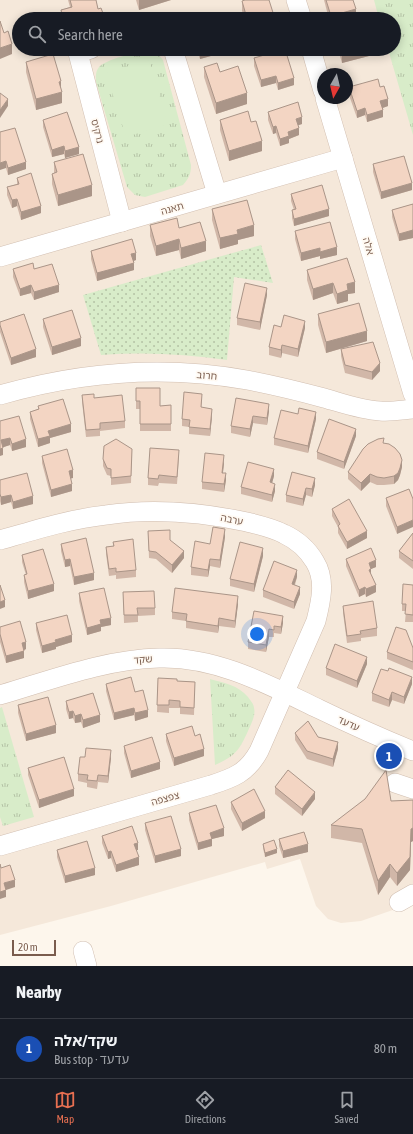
<!DOCTYPE html>
<meta charset="utf-8">
<style>
:root{--surface:#171b24;--page:#242831;--text:#f1f3f6;--muted:#9ea1a6;--line:#363941;--accent:#e76f51}
body{margin:0;font-family:"Asap Condensed","Noto Sans Hebrew",sans-serif;background:var(--page);color:var(--text)}
.compass{position:absolute;left:317px;top:68px;width:36px;height:36px;border-radius:50%;background:var(--surface);box-shadow:0 2px 10px #0003;rotate:188deg}
.scale{position:absolute;left:12px;bottom:10px;width:44px;box-sizing:border-box;padding-left:4px;border:2px solid #7a5c4d;border-top:0;font-size:11px;line-height:14px;white-space:nowrap;color:#7a5c4d;-webkit-text-stroke:3px #fffaf3;paint-order:stroke}
.you{position:absolute;left:257px;top:634px;width:14px;height:14px;margin:-10px;border:3px solid #fff;border-radius:50%;background:#1a73e8;box-shadow:0 0 0 6px #1a73e833}
.badge{display:grid;place-items:center;width:26px;height:26px;border-radius:50%;background:var(--accent);color:#fff;font-size:13px;font-weight:700}
.pin{position:absolute;translate:-50% -50%;border:2px solid #fff;box-shadow:0 1px 4px #0006}
.list{margin:0;padding:0;list-style:none}
h2{display:flex;justify-content:space-between;align-items:center;height:52px;margin:0;padding:0 16px;font-size:17px}
h2 small{font-size:13px;font-weight:400;color:var(--muted)}
.list li{display:grid;grid-template-columns:26px 1fr auto;gap:12px;align-items:center;box-sizing:border-box;height:60px;padding:0 16px;border-top:1px solid var(--line)}
.list b{display:block;font-size:15px;white-space:nowrap}
.list p{margin:0;font-size:13px;white-space:nowrap;color:var(--muted)}
.list em{font-size:13px;font-style:normal;color:var(--muted)}
.icon{flex:none;width:22px;height:22px;fill:none;stroke:currentColor;stroke-width:2;stroke-linecap:round;stroke-linejoin:round}
.map{position:relative;flex:none;width:413px;height:966px;overflow:hidden}
.search{position:absolute;background:var(--surface);box-shadow:0 2px 10px #0003;left:12px;right:12px;top:12px;height:44px;display:flex;align-items:center;gap:10px;box-sizing:border-box;padding:0 14px;border-radius:22px;color:var(--muted);font-size:15px}
.sheet{height:112px;background:var(--surface)}
nav{display:flex;justify-content:space-around;align-items:center;box-sizing:border-box;height:56px;border-top:1px solid var(--line);background:var(--surface);font-size:11px;color:var(--muted)}
nav a{display:grid;justify-items:center;gap:2px}
nav .on{color:var(--accent)}
.map>svg:first-child{display:block}
</style>
<div class="map">
<svg width="413" height="966" viewBox="0 0 413 966">
<defs>
<pattern id="grass-dots" width="8" height="8" patternUnits="userSpaceOnUse"><rect width="8" height="8" fill="#d8ecc9"/><path d="M2 2h.1M6 6h.1" fill="none" stroke="#b4c2a5" stroke-width="1.8" stroke-linecap="round"/></pattern>
<pattern id="park-tufts" width="24" height="20" patternUnits="userSpaceOnUse"><rect width="24" height="20" fill="#d8ecc9"/><path d="M3 7l-1-3M5 7V3M7 7l1-3M15 17l-1-3M17 17v-4M19 17l1-3" fill="none" stroke="#b4c2a5"/></pattern>
</defs>
<rect width="100%" height="100%" fill="#fdf6ec"/>
<path fill="#f5e8da" fill-rule="evenodd" d="M0 0H413V903L361 921 341 923 328 919 316 906 300 859 267 869 265 862 111 906 0 935ZM19 19H394V49H19ZM323 74H347V98H323Z"/>
<path fill="url(#grass-dots)" d="M261 245 273 283 234 277 227 360C185 354 143 352 101 355L83 295Z"/>
<g fill="url(#park-tufts)">
<polygon points="374,0 413,0 413,135 388,49 394,49 394,19 379,19"/>
<path d="M146 50C155 50 157 53 163 60L191 165C191 174 189 178 183 185L145 197 135 195 127 187 96 82C96 77 95 72 99 67 105 60 136 52 146 50Z"/>
<path d="M210 679C224 683 238 685 248 697 250 700 254 704 254 708 256 715 251 724 248 731 239 751 235 756 215 765Z"/>
<polygon points="2,707 34,817 3,826 0,817 0,708"/>
</g>
<polygon fill="#d8ecc9" points="149,60 168,124 126,137 106,73"/>
<g fill="none" stroke-linecap="round" stroke-linejoin="round">
<g stroke="#d1beb0" stroke-width="20">
<g id="minor">
<polyline points="296,0 302,19"/>
<polyline points="91,49 78,53 122,222"/>
<polyline points="173,49 217,194"/>
<polyline points="311,49 323,91"/>
<polyline points="325,98 413,394"/>
<polyline points="0,257 343,158"/>
<path d="M0 395C80 372 164 365 247 380 273 385 298 391 324 398 342 403 361 410 380 411 391 412 402 410 413 409"/>
<path d="M0 540C35 530 70 519 106 515 153 508 200 512 247 522 259 525 273 528 284 534 297 540 308 550 315 562 326 580 321 601 316 621L259 751C247 773 233 778 211 785L0 846"/>
<path d="M0 695C51 680 106 659 159 658 216 656 269 685 319 709 350 724 381 738 413 751"/>
<polyline points="395,783 413,789"/>
<polyline points="399,902 413,894"/>
<polyline points="83,951 87,966"/>
</g>
</g>
<use href="#minor" stroke="#fff" stroke-width="19"/>
</g>
<g fill="#d1b7a8">
<polygon points="68,0 96,0 98,9 104,19 61,19 61,10 70,7"/>
<polygon points="136,0 171,0 139,10"/>
<polygon points="324,0 353,0 356,16 347,19 329,19"/>
<polygon points="242,1 275,19 244,16 242,11"/>
<polygon points="197,49 229,49 229,51 200,59"/>
<polygon points="338,49 369,49 369,56 342,63"/>
<polygon points="254,58 294,85 278,90 276,83 261,87 254,66"/>
<polygon points="26,62 62,103 36,110 26,72"/>
<polygon points="204,67 220,72 247,104 216,114 204,77"/>
<polygon points="349,87 380,87 388,106 382,108 383,117 367,122 365,115 357,118 349,95"/>
<polygon points="268,112 302,124 298,125 299,135 289,139 289,143 280,146 276,133 273,134 268,120"/>
<polygon points="43,120 79,154 65,158 64,154 52,157 43,127"/>
<polygon points="220,120 251,122 262,151 229,161 220,130"/>
<polygon points="0,132 26,169 8,175 6,168"/>
<polygon points="54,162 92,196 58,206 52,184 52,174 54,173"/>
<polygon points="373,164 412,190 381,199 373,172"/>
<polygon points="17,178 41,213 21,220 17,206 12,208 7,195 7,187 17,184"/>
<polygon points="291,194 329,216 294,226 292,218 292,210 294,210 291,201"/>
<polygon points="413,204 413,238 399,241 392,217 392,210"/>
<polygon points="212,209 254,236 238,240 238,244 220,249 212,220"/>
<polygon points="150,225 179,228 206,251 181,259 179,250 156,256 150,236"/>
<polygon points="295,231 337,255 320,259 320,256 301,261 295,239"/>
<polygon points="91,251 136,260 133,261 134,270 97,281 91,259"/>
<polygon points="13,269 34,269 59,292 34,300 31,293 20,296 13,277"/>
<polygon points="307,270 355,293 348,294 348,301 337,304 333,293 313,300 307,280"/>
<polygon points="267,295 260,330 237,325 237,318"/>
<polygon points="318,314 367,341 326,353 318,325"/>
<polygon points="43,319 81,346 52,355 43,327"/>
<polygon points="0,322 36,357 11,365 0,332"/>
<polygon points="281,327 305,328 298,357 282,353 281,358 269,355 269,347"/>
<polygon points="341,349 380,371 372,380 345,373 341,356"/>
<polygon points="136,388 160,406 171,405 171,431 140,431 140,409 136,409"/>
<polygon points="82,395 94,398 125,421 125,428 100,431 100,436 86,437 82,402"/>
<polygon points="236,398 269,411 267,425 253,423 250,437 231,433 231,426"/>
<polygon points="202,401 201,408 212,416 210,436 189,434 189,427 182,426 182,419"/>
<polygon points="38,406 71,432 50,438 50,443 38,447 30,419 30,412 38,409"/>
<polygon points="316,419 308,453 274,445 274,438"/>
<polygon points="0,421 26,447 12,451 10,445 3,447 3,455"/>
<polygon points="356,436 344,469 317,459 317,452"/>
<polygon points="384,443 402,467 400,475 398,480 394,484 384,485 377,485 370,482 361,491 348,479 348,472"/>
<polygon points="132,449 131,483 111,485 111,476 107,475 103,466 103,459"/>
<polygon points="42,456 73,478 70,478 72,491 51,497 42,463"/>
<polygon points="179,457 177,484 159,483 158,486 148,485 148,478"/>
<polygon points="224,463 223,473 226,480 224,492 202,489 202,482"/>
<polygon points="292,472 315,485 312,497 306,495 303,506 286,502 286,495"/>
<polygon points="274,476 272,483 275,491 272,502 241,494 241,487"/>
<polygon points="0,480 33,504 13,509 11,502 1,505 0,501"/>
<polygon points="409,489 397,534 386,506 386,498"/>
<polygon points="332,509 367,538 347,549 338,533 338,527 332,516"/>
<polygon points="148,531 170,540 184,558 172,573 156,559 149,558"/>
<polygon points="413,533 413,569 399,558 399,551"/>
<polygon points="225,537 220,568 210,566 208,577 191,575 191,567 210,544"/>
<polygon points="113,542 136,570 136,577 116,579 116,575 109,576 106,554 106,547 113,546"/>
<polygon points="61,544 94,580 74,585 70,566 65,567 61,551"/>
<polygon points="22,555 54,591 28,599 24,582 24,575 26,575 22,562"/>
<polygon points="263,556 254,592 230,586 230,579"/>
<polygon points="346,559 376,567 371,569 371,576 376,592 366,597 365,594 359,597 346,566"/>
<polygon points="297,577 295,585 300,594 294,609 263,597 263,590"/>
<polygon points="413,585 413,622 405,622 406,611 402,611 402,604"/>
<polygon points="123,592 155,608 155,615 138,616 138,622 124,623"/>
<polygon points="79,593 111,625 101,627 101,631 87,635 79,601"/>
<polygon points="238,604 235,628 219,626 218,633 186,628 186,621 172,619 172,612"/>
<polygon points="343,606 377,628 377,636 361,638 361,641 347,643 343,613"/>
<polygon points="283,616 283,623 281,634 274,633 274,637 269,637 266,652 248,649 248,642"/>
<polygon points="36,623 72,642 56,647 56,649 42,653 36,630"/>
<polygon points="0,627 26,649 24,650 24,658 6,663 0,642"/>
<polygon points="413,648 413,670 387,659 387,652"/>
<polygon points="367,664 357,688 326,675 326,668"/>
<polygon points="158,678 177,681 195,682 194,715 180,714 180,708 169,708 169,713 157,712"/>
<polygon points="106,684 135,692 148,717 135,721 134,715 114,720 106,691"/>
<polygon points="412,684 404,704 392,700 389,707 372,701 372,693"/>
<polygon points="66,701 100,722 83,728 81,722 75,723 73,718 69,719 66,709"/>
<polygon points="18,705 56,733 26,741 18,713"/>
<polygon points="295,733 318,737 338,749 333,767 307,759 295,740"/>
<polygon points="166,734 195,736 204,756 174,766 166,741"/>
<polygon points="124,746 160,769 131,778 124,753"/>
<polygon points="111,758 108,783 98,782 97,789 87,787 87,783 78,781 78,774"/>
<polygon points="28,768 74,796 39,808 28,775"/>
<polygon points="275,787 315,799 302,816 275,794"/>
<polygon points="413,800 413,841 411,842 410,870 397,886 390,877 378,895 362,843 331,838 331,825 391,801"/>
<polygon points="231,802 265,818 242,831 231,809"/>
<polygon points="189,813 224,836 212,839 212,846 198,850 189,820"/>
<polygon points="145,823 181,856 155,863 145,830"/>
<polygon points="102,836 138,850 136,850 139,865 116,872 111,858 108,859 102,843"/>
<polygon points="279,839 308,852 283,858 279,846"/>
<polygon points="263,844 277,853 265,857 263,848"/>
<polygon points="57,850 95,875 65,883 57,857"/>
</g>
<g fill="#aa9588">
<polygon points="139,0 171,0 139,10"/>
<polygon points="356,9 356,16 347,19 331,19 331,16"/>
<polygon points="84,16 84,19 73,19"/>
<polygon points="104,16 104,19 92,19"/>
<polygon points="12,44 12,54 0,59 0,48"/>
<polygon points="211,49 229,49 229,51 200,59 200,52"/>
<polygon points="369,49 369,56 342,63 342,56"/>
<polygon points="276,76 276,83 261,87 261,80"/>
<polygon points="294,78 294,85 278,90 278,83"/>
<polygon points="61,81 61,92 59,82"/>
<polygon points="62,92 62,103 36,110 36,99"/>
<polygon points="247,93 247,104 216,114 216,103"/>
<polygon points="8,99 8,106 0,118 0,110"/>
<polygon points="388,99 388,106 380,109 380,101"/>
<polygon points="365,108 365,115 357,118 357,111"/>
<polygon points="383,110 383,117 367,122 367,115"/>
<polygon points="302,117 302,124 296,126 296,119"/>
<polygon points="276,126 276,133 273,134 273,127"/>
<polygon points="299,128 299,135 289,139 289,143 280,146 280,139 288,132"/>
<polygon points="262,141 262,151 229,161 229,151"/>
<polygon points="64,146 64,154 52,157 52,150"/>
<polygon points="79,147 79,154 65,158 65,151"/>
<polygon points="6,161 6,168 0,170 0,163"/>
<polygon points="26,162 26,169 8,175 8,168"/>
<polygon points="412,183 412,190 381,199 381,192"/>
<polygon points="92,185 92,196 58,206 58,195"/>
<polygon points="17,199 17,206 12,208 12,200"/>
<polygon points="41,206 41,213 21,220 21,212"/>
<polygon points="329,209 329,216 294,226 294,219"/>
<polygon points="254,225 254,236 238,240 238,244 220,249 220,238 237,230"/>
<polygon points="413,230 413,238 399,241 399,234"/>
<polygon points="179,239 179,250 156,256 156,246"/>
<polygon points="206,241 206,251 181,259 181,248"/>
<polygon points="337,247 337,255 320,259 320,252"/>
<polygon points="320,248 320,256 301,261 301,253"/>
<polygon points="136,253 136,260 131,262 131,254"/>
<polygon points="134,263 134,270 97,281 97,273"/>
<polygon points="355,282 355,293 348,294 348,301 337,304 337,294 347,284"/>
<polygon points="333,283 333,293 313,300 313,289"/>
<polygon points="31,285 31,293 20,296 20,289"/>
<polygon points="59,285 59,292 34,300 34,292"/>
<polygon points="267,288 267,295 260,330 260,322"/>
<polygon points="305,321 305,328 298,357 298,349"/>
<polygon points="367,331 367,341 326,353 326,342"/>
<polygon points="81,338 81,346 52,355 52,347"/>
<polygon points="282,345 282,353 281,358 281,350"/>
<polygon points="36,349 36,357 11,365 11,358"/>
<polygon points="380,363 380,371 372,380 372,372"/>
<polygon points="269,404 269,411 267,425 267,418"/>
<polygon points="212,409 212,416 210,436 210,429"/>
<polygon points="316,412 316,419 308,453 308,446"/>
<polygon points="253,416 253,423 250,437 250,429"/>
<polygon points="71,424 71,432 50,438 50,443 38,447 38,439 48,431"/>
<polygon points="356,429 356,436 344,469 344,462"/>
<polygon points="10,438 10,445 1,448 1,440"/>
<polygon points="26,439 26,447 12,451 12,444"/>
<polygon points="3,448 3,455 0,456 0,449"/>
<polygon points="224,455 224,463 222,480 222,473"/>
<polygon points="402,460 402,467 400,475 398,480 394,484 394,476"/>
<polygon points="274,469 274,476 270,490 270,482"/>
<polygon points="73,470 73,478 69,479 69,471"/>
<polygon points="226,473 226,480 224,492 224,484"/>
<polygon points="370,474 370,482 361,491 361,483"/>
<polygon points="315,478 315,485 312,497 312,489"/>
<polygon points="72,484 72,491 51,497 51,490"/>
<polygon points="275,484 275,491 272,502 272,495"/>
<polygon points="306,488 306,495 303,506 303,499"/>
<polygon points="11,495 11,502 1,505 1,497"/>
<polygon points="33,496 33,504 13,509 13,502"/>
<polygon points="413,520 413,527 397,534 397,527"/>
<polygon points="225,529 225,537 220,568 220,560"/>
<polygon points="367,531 367,538 347,549 347,542"/>
<polygon points="263,548 263,556 254,592 254,584"/>
<polygon points="184,551 184,558 172,573 172,565"/>
<polygon points="70,559 70,566 65,567 65,560"/>
<polygon points="210,559 210,566 208,577 208,570"/>
<polygon points="376,560 376,567 371,569 371,576 369,577 369,563"/>
<polygon points="297,570 297,577 292,591 292,584"/>
<polygon points="94,573 94,580 74,585 74,577"/>
<polygon points="54,584 54,591 28,599 28,591"/>
<polygon points="376,585 376,592 366,597 366,589"/>
<polygon points="300,587 300,594 294,609 294,602"/>
<polygon points="365,587 365,594 359,597 359,590"/>
<polygon points="238,596 238,604 235,628 235,621"/>
<polygon points="5,600 5,607 0,609 0,602"/>
<polygon points="283,616 283,623 281,634 281,627"/>
<polygon points="111,618 111,625 101,627 101,631 87,635 87,628 100,620"/>
<polygon points="219,618 219,626 218,633 218,626"/>
<polygon points="269,629 269,637 266,652 266,645"/>
<polygon points="72,635 72,642 56,647 56,649 42,653 42,646 55,640"/>
<polygon points="26,642 26,649 22,651 22,643"/>
<polygon points="24,651 24,658 6,663 6,656"/>
<polygon points="367,657 367,664 357,688 357,681"/>
<polygon points="412,677 412,684 404,704 404,697"/>
<polygon points="392,692 392,700 389,707 389,700"/>
<polygon points="134,708 134,715 114,720 114,713"/>
<polygon points="148,710 148,717 135,721 135,713"/>
<polygon points="73,711 73,718 69,719 69,712"/>
<polygon points="81,714 81,722 75,723 75,716"/>
<polygon points="100,715 100,722 83,728 83,720"/>
<polygon points="56,725 56,733 26,741 26,734"/>
<polygon points="338,742 338,749 333,767 333,759"/>
<polygon points="204,749 204,756 174,766 174,758"/>
<polygon points="111,750 111,758 108,783 108,776"/>
<polygon points="160,762 160,769 131,778 131,771"/>
<polygon points="74,789 74,796 39,808 39,800"/>
<polygon points="315,792 315,799 302,816 302,809"/>
<polygon points="265,811 265,818 242,831 242,823"/>
<polygon points="224,828 224,836 212,839 212,846 198,850 198,843 210,833"/>
<polygon points="413,828 413,841 411,842 410,870 397,886 397,873 411,829"/>
<polygon points="138,843 138,850 134,851 134,844"/>
<polygon points="308,844 308,852 283,858 283,851"/>
<polygon points="181,849 181,856 155,863 155,856"/>
<polygon points="277,849 277,853 265,857 265,853"/>
<polygon points="111,851 111,858 108,859 108,852"/>
<polygon points="139,857 139,865 116,872 116,865"/>
<polygon points="390,864 390,877 378,895 378,881"/>
<polygon points="95,868 95,875 65,883 65,876"/>
<polygon points="15,880 15,887 6,890 6,897 0,899 0,892 4,883"/>
</g>
<g fill="#f3d5c3" stroke="#aa9588">
<polygon points="70,0 96,0 98,9 101,8 104,16 92,19 85,19 84,16 73,19 63,19 61,10 72,7"/>
<polygon points="245,0 269,0 275,19 238,19 238,18 246,15 242,1"/>
<polygon points="326,0 353,0 356,9 331,16"/>
<polygon points="0,21 4,33 8,31 12,44 0,48"/>
<polygon points="199,49 211,49 200,52"/>
<polygon points="285,49 294,78 278,83 276,76 261,80 254,58"/>
<polygon points="340,49 368,49 342,56"/>
<polygon points="53,54 61,81 59,82 62,92 36,99 26,62"/>
<polygon points="217,63 220,72 238,66 247,93 216,103 204,67"/>
<polygon points="378,79 380,87 384,86 388,99 380,101 383,110 367,115 365,108 357,111 349,87"/>
<polygon points="0,93 8,99 0,110"/>
<polygon points="298,102 302,117 296,119 299,128 288,132 289,136 280,139 276,126 273,127 268,112"/>
<polygon points="248,111 251,122 256,121 262,141 229,151 220,120"/>
<polygon points="67,112 79,147 65,151 64,146 52,150 43,120"/>
<polygon points="15,128 26,162 8,168 6,161 0,163 0,132"/>
<polygon points="83,154 92,185 58,195 52,174 57,172 54,162"/>
<polygon points="404,156 412,183 381,192 373,164"/>
<polygon points="31,173 41,206 21,212 17,199 12,200 7,187 19,184 17,178"/>
<polygon points="322,185 329,209 294,219 292,210 296,209 291,194"/>
<polygon points="247,200 254,225 237,230 238,234 220,238 212,209"/>
<polygon points="413,204 413,230 399,234 392,210"/>
<polygon points="177,218 179,228 200,222 206,241 181,248 179,239 156,246 150,225"/>
<polygon points="330,222 337,247 320,252 320,248 301,253 295,231"/>
<polygon points="132,239 136,253 131,254 134,263 97,273 91,251"/>
<polygon points="347,258 355,282 347,284 348,290 337,294 333,283 313,289 307,270"/>
<polygon points="33,263 34,269 52,264 59,285 34,292 31,285 20,289 13,269"/>
<polygon points="245,283 267,288 260,322 237,318"/>
<polygon points="359,303 367,331 326,342 318,314"/>
<polygon points="72,310 81,338 52,347 43,319"/>
<polygon points="24,314 36,349 11,358 0,325 0,322"/>
<polygon points="284,315 305,321 298,349 282,345 281,350 269,347 274,325 281,327"/>
<polygon points="373,342 380,363 372,372 345,365 341,349"/>
<polygon points="136,388 160,388 160,406 171,405 171,424 140,424 140,401 136,401"/>
<polygon points="184,392 202,394 201,407 212,409 210,429 189,427 190,420 182,419"/>
<polygon points="94,394 94,398 122,395 125,421 100,423 100,429 86,430 82,395"/>
<polygon points="236,398 269,404 267,418 253,416 250,429 231,426"/>
<polygon points="63,399 71,424 48,431 50,436 38,439 30,412 39,409 38,406"/>
<polygon points="299,408 316,412 308,446 274,438 281,410 298,414"/>
<polygon points="19,416 26,439 12,444 10,438 1,440 3,448 0,449 0,421"/>
<polygon points="329,419 356,429 344,462 317,452"/>
<polygon points="384,438 383,443 389,444 395,448 400,454 402,460 400,468 398,473 394,476 384,478 377,477 370,474 361,483 348,472 363,449 368,444 378,439"/>
<polygon points="116,439 132,449 131,476 111,478 111,469 107,468 103,459 104,446"/>
<polygon points="150,448 179,450 177,477 159,475 158,479 148,478"/>
<polygon points="67,449 73,470 69,471 72,484 51,490 42,456"/>
<polygon points="205,453 224,455 222,473 226,473 224,484 202,482"/>
<polygon points="248,462 274,469 270,482 275,484 272,495 241,487"/>
<polygon points="292,472 315,478 312,489 306,488 303,499 286,495"/>
<polygon points="27,473 33,496 13,502 11,495 1,497 0,494 0,480"/>
<polygon points="409,489 413,499 413,520 397,527 386,498"/>
<polygon points="349,499 367,531 347,542 338,526 340,524 332,509"/>
<polygon points="213,527 225,529 220,560 210,559 208,570 191,567 195,541 210,544"/>
<polygon points="170,530 170,540 184,551 172,565 156,552 149,551 148,531"/>
<polygon points="413,533 413,561 399,551"/>
<polygon points="86,538 94,573 74,577 70,559 65,560 61,544"/>
<polygon points="133,539 136,570 116,572 116,568 109,569 106,547 114,546 113,542"/>
<polygon points="240,542 263,548 254,584 230,579"/>
<polygon points="371,548 376,560 369,563 371,569 369,570 376,585 366,589 365,587 359,590 346,559"/>
<polygon points="43,549 54,584 28,591 24,575 27,574 22,555"/>
<polygon points="274,561 297,570 292,584 300,587 294,602 263,590"/>
<polygon points="403,584 413,585 413,615 405,614 406,604 402,604"/>
<polygon points="0,585 5,600 0,602"/>
<polygon points="104,588 111,618 100,620 101,624 87,628 79,593"/>
<polygon points="175,588 238,596 235,621 219,618 218,626 186,621 187,614 172,612"/>
<polygon points="154,591 155,608 137,608 138,615 124,615 123,592"/>
<polygon points="373,601 377,628 360,631 361,634 347,636 343,606"/>
<polygon points="254,611 283,616 281,627 274,626 274,630 269,629 266,645 248,642"/>
<polygon points="67,615 72,635 55,640 56,642 42,646 36,623"/>
<polygon points="20,621 26,642 22,643 24,651 6,656 0,634 0,627"/>
<polygon points="396,627 406,630 413,648 413,662 387,652"/>
<polygon points="335,644 367,657 357,681 326,668"/>
<polygon points="389,668 412,677 404,697 392,692 389,700 372,693 381,669 388,671"/>
<polygon points="131,677 135,692 143,690 148,710 135,713 134,708 114,713 106,684"/>
<polygon points="158,678 177,679 177,681 195,682 194,708 180,707 180,701 169,700 169,705 157,705"/>
<polygon points="93,693 100,715 83,720 81,714 75,716 73,711 69,712 66,701"/>
<polygon points="48,697 56,725 26,734 18,705"/>
<polygon points="308,721 318,737 338,742 333,759 307,751 295,733"/>
<polygon points="192,726 195,736 200,734 204,749 174,758 166,734"/>
<polygon points="152,737 160,762 131,771 124,746"/>
<polygon points="86,748 111,750 108,776 98,775 97,781 87,780 88,775 78,774 80,757 85,757"/>
<polygon points="64,757 74,789 39,800 28,768"/>
<polygon points="288,770 315,792 302,809 275,787"/>
<polygon points="386,770 391,801 413,800 413,828 411,829 410,857 397,873 390,864 378,881 362,829 331,825 365,799"/>
<polygon points="254,789 265,811 242,823 231,802"/>
<polygon points="216,805 224,828 210,833 212,839 198,843 189,813"/>
<polygon points="171,816 181,849 155,856 145,823"/>
<polygon points="132,826 138,843 134,844 139,857 116,865 111,851 108,852 102,836"/>
<polygon points="304,832 308,844 283,851 279,839"/>
<polygon points="274,840 277,849 265,853 263,844"/>
<polygon points="87,841 95,868 65,876 57,850"/>
<polygon points="0,864 1,868 10,865 15,880 4,883 6,890 0,892"/>
</g>
<g text-anchor="middle" stroke-width="3.5" stroke-linejoin="round" paint-order="stroke">
<g font-size="10" fill="#7a5c4d" stroke="#fffaf3">
<text transform="translate(98 131) rotate(75)" y="4">נרקיס</text>
<text transform="translate(172 208) rotate(-16)" y="4">תאנה</text>
<text transform="translate(369 246) rotate(74)" y="4">אלה</text>
<text transform="translate(207 375) rotate(6)" y="4">חרוב</text>
<text transform="translate(232 519) rotate(11)" y="4">ערבה</text>
<text transform="translate(143 659) rotate(-5)" y="4">שקד</text>
<text transform="translate(349 723) rotate(24)" y="4">עדעד</text>
<text transform="translate(165 798) rotate(-16)" y="4">צפצפה</text>
</g>
</g>
</svg>
<svg class="compass" viewBox="-18 -18 36 36"><path d="M0-13l5 13h-10z" fill="#e53935"/><path d="M0 13l5-13h-10z" fill="#9ea1a6"/></svg>
<div class="scale">20 m</div>
<div class="you"></div>
<div class="pin badge" style="left:389px;top:756px;background:#1a4fb4">1</div>
<div class="search"><svg class="icon" aria-label="search" viewBox="0 0 24 24"><circle cx="10" cy="10" r="6"/><path d="M15 15l6 6"/></svg>Search here</div>
</div>
<section class="sheet">
<h2>Nearby<small></small></h2>
<ul class="list">
<li><span class="badge" style="background:#1a4fb4">1</span><div><b>שקד/אלה</b><p>Bus stop · עדעד</p></div><em>80 m</em></li>
</ul>
</section>
<nav>
<a class="on"><svg class="icon" aria-label="map" viewBox="0 0 24 24"><path d="M3 6l6-2 6 2 6-2v14l-6 2-6-2-6 2zM9 4v14M15 6v14"/></svg>Map</a>
<a><svg class="icon" aria-label="directions" viewBox="0 0 24 24"><path d="M12 3l9 9-9 9-9-9zM9 14v-3h6M13 9l2 2-2 2"/></svg>Directions</a>
<a><svg class="icon" aria-label="saved" viewBox="0 0 24 24"><path d="M7 4h10v16l-5-4-5 4z"/></svg>Saved</a>
</nav>
